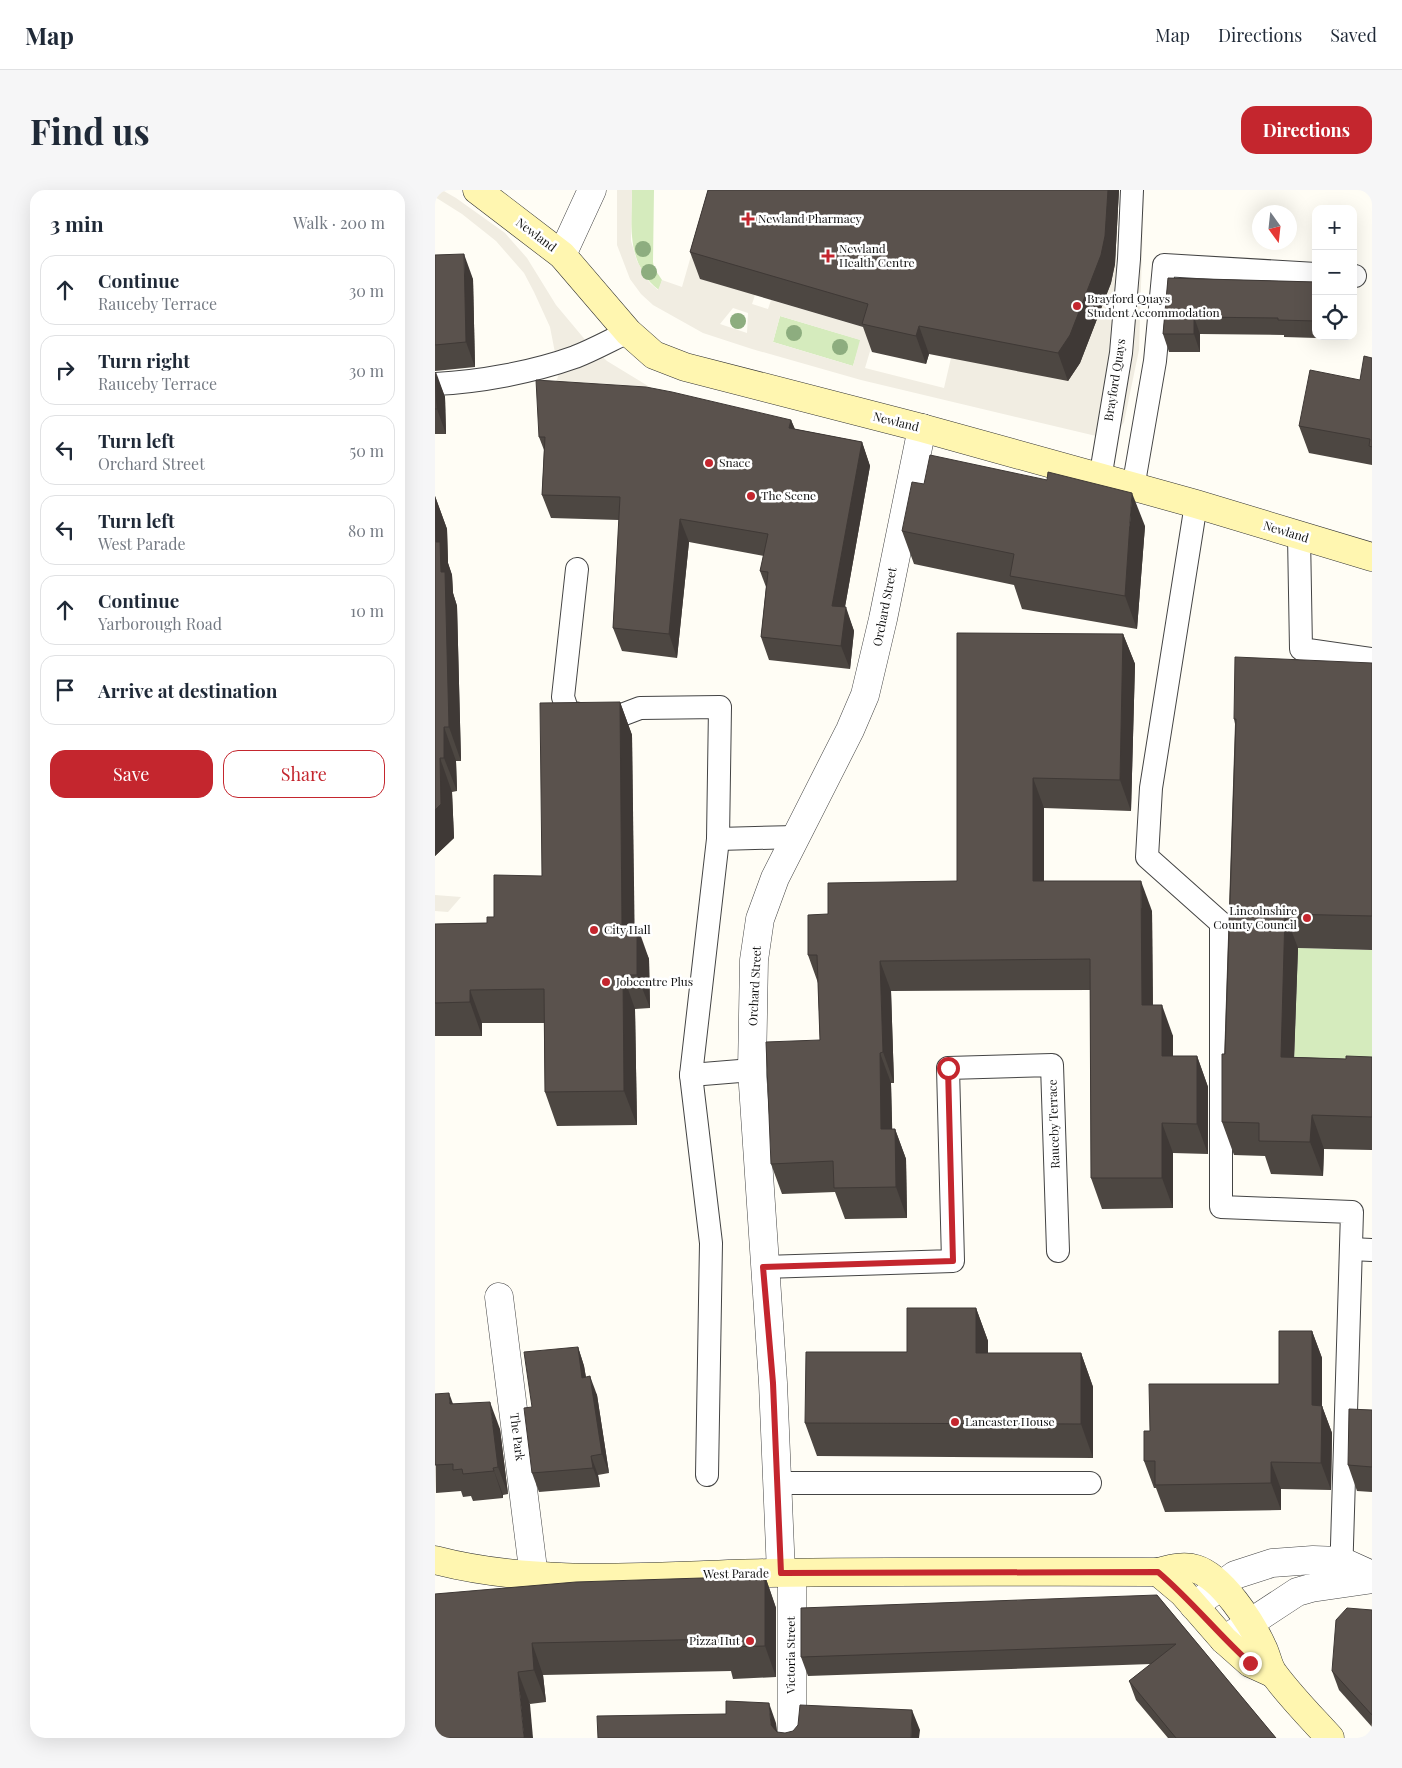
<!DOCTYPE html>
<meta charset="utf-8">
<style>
:root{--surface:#fff;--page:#f6f6f7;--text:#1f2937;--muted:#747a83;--line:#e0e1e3;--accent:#c4262e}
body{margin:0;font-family:"Playfair Display",serif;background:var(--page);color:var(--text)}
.controls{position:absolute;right:15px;top:15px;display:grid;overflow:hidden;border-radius:10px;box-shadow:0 5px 20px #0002}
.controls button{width:45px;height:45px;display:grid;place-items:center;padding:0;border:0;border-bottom:1px solid var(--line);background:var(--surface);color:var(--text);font:25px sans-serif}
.compass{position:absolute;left:817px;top:15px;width:45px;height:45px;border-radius:50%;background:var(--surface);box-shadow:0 5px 20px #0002;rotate:165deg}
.stop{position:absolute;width:15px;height:15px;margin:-11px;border:4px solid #c4262e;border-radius:50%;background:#fff}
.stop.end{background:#c4262e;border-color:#fff;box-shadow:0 1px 5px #0008}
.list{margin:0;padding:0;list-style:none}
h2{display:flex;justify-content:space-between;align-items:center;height:65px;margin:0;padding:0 20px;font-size:21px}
h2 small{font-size:16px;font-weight:400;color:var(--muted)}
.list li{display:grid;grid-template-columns:32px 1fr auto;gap:15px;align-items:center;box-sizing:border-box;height:70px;margin:0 10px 10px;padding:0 10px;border:1px solid var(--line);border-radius:15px}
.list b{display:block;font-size:19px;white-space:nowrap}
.list p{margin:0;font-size:16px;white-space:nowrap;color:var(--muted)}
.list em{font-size:16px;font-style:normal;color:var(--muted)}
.actions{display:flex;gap:10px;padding:15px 20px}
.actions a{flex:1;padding:11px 0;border:1px solid var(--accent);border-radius:15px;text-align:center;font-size:18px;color:var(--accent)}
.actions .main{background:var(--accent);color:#fff}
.icon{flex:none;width:28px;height:28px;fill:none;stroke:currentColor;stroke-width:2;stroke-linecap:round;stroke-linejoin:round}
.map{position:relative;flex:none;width:937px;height:1548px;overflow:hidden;border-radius:15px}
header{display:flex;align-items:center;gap:30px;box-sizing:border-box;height:70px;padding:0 25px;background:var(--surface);border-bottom:1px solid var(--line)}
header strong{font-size:24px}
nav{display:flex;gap:28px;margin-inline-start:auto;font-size:18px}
.intro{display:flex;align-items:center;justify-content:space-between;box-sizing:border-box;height:120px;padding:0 30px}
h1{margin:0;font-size:35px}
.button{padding:12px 22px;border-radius:15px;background:var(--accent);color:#fff;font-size:18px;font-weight:700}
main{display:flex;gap:30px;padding:0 30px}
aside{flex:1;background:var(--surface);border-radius:15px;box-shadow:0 5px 20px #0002}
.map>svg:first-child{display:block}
</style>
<header>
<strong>Map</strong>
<nav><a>Map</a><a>Directions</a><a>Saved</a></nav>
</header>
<div class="intro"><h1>Find us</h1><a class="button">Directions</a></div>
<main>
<aside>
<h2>3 min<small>Walk · 200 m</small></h2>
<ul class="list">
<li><svg class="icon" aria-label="ahead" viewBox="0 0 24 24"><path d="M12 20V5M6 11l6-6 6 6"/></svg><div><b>Continue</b><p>Rauceby Terrace</p></div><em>30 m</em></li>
<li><svg class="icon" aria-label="right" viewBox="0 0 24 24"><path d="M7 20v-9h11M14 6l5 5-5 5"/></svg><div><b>Turn right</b><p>Rauceby Terrace</p></div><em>30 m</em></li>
<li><svg class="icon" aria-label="left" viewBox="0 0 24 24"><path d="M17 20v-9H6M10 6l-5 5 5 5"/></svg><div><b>Turn left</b><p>Orchard Street</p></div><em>50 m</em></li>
<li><svg class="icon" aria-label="left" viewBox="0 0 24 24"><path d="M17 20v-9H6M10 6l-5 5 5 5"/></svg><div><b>Turn left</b><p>West Parade</p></div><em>80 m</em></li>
<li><svg class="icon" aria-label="ahead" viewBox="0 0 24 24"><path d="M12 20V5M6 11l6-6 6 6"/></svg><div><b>Continue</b><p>Yarborough Road</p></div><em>10 m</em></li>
<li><svg class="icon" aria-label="arrive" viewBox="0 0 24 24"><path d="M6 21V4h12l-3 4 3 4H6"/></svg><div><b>Arrive at destination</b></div></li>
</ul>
<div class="actions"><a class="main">Save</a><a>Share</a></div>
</aside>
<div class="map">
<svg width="937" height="1548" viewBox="0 0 937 1548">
<rect width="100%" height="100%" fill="#fffdf5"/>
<g fill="#d5ebbd">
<path d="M197 0H219L218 72 219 78 227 90 224 100C192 76 196 36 197 0Z"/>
<polygon points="345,126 426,150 418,176 338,152"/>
<polygon points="863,758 937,760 937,900 858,900"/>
</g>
<g fill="#f1ede2" fill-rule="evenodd">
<polygon points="0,0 7,0 21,8 70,43 92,68 121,115 152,152 172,171 218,199 110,214 123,187 122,173 115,137 99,102 89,83 61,51 27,24 0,7"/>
<path d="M182 0H197L196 51 202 71 215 93 223 100 227 90 247 97 260 52 320 105 317 114 333 119 336 110 441 141 430 178 509 198 516 168 676 93 682 67 685 0H709L704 160 689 232 678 250 426 190 317 159 268 143 218 115 206 104 195 89 182 55ZM298 118 313 123 312 143 285 134ZM345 126 425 150 418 176 338 152Z"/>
<polygon points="0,705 26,707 13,722 0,721"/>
</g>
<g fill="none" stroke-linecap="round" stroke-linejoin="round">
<g stroke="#444" stroke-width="24">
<g id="lane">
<polyline points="918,86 920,86"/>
<path d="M0 194C45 192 98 182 140 167 158 160 176 150 193 142"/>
<polyline points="665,289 686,163 694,69 697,0"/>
<polyline points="698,298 720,171 729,75 881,84"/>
<polyline points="761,314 716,598 712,667 786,733 786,1017 917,1022 906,1388"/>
<polyline points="864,346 866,459 937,469"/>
<polyline points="142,379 128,507 133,522 176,529 205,518 285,517 283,649 256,885 276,1053 272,1285"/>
<polyline points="283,649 361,647"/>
<polyline points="256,885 317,880"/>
<polyline points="916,1059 937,1060"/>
<polyline points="329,1077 518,1071 513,878 617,875 623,1061"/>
<polyline points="343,1293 655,1293"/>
</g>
</g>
<g stroke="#444" stroke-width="29">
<g id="street">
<polyline points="127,65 157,0"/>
<polyline points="64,1107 99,1387"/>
<polyline points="346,1383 338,1193 317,880 319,770 325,729 340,688 415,540 430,505 448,429 487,238"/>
<polyline points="759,1416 800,1385 837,1373 878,1370 906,1371 937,1385"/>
<polyline points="789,1450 862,1402 876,1398 937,1389"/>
<polyline points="357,1548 357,1383"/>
</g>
</g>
<g stroke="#333" stroke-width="29">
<g id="secondary">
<polyline points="42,0 127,65 193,142 219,165 250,177 487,238 761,314 937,367"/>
<path d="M0 1370C107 1398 224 1385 334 1383 464 1381 593 1382 723 1382 735 1379 748 1375 761 1379 787 1387 816 1432 827 1456 832 1465 833 1477 839 1484 856 1507 876 1527 895 1548"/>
<polyline points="723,1382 748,1403 789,1450 815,1473 837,1483"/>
</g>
</g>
<use href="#lane" stroke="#fff" stroke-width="22"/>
<use href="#street" stroke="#fff" stroke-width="28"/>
<use href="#secondary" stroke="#fff6b0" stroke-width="28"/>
</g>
<g fill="#8dad7f">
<circle cx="208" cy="59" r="8"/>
<circle cx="214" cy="82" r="8"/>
<circle cx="303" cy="131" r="8"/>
<circle cx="359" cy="143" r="8"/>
<circle cx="405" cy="157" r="8"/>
</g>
<g fill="#4d4742">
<polygon points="273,0 684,0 680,74 676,93 645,173 633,191 494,164 491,174 437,162 428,137 265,89 255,62"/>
<polygon points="0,65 38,89 40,177 0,181"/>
<polygon points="733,88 881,92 881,146 914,146 914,149 849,147 849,145 765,144 765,162 734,162 728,144"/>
<polygon points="937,168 937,275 874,263 864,236 925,190"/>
<polygon points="0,182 10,207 11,244 0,244"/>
<polygon points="356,230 360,239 427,252 435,276 410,417 419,441 415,479 334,470 326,447 331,397 325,381 329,366 254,352 242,468 187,461 178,438 184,330 116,328 107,305 109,260 104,247"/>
<polygon points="0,306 12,339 13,373 17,385 18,403 22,416 26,571 21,571 22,601 17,602 19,648 0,666"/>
<polygon points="710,336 702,439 587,419 579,395 479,374 467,341"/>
<polygon points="688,444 700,474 696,621 609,618 609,691 717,721 718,815 738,846 738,866 762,866 773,897 773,964 738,963 738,1018 667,1019 656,988 655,800 456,801 459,893 456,893 457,939 460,939 471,969 472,1028 410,1029 400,1002 347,1004 336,974 385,850 383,793 373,765 393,724 522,691"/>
<polygon points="937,473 937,760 863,758 859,867 911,869 937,867 937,960 889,959 888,986 836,984 830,966 799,965 787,932 800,534 799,529"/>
<polygon points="185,512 197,545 199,735 214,769 215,818 200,819 202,935 122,936 110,902 109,833 47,833 47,846 0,846 0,734 52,733 107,686"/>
<polygon points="541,1118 553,1151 553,1163 646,1163 658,1197 658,1268 382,1266 370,1233 472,1162"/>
<polygon points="877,1141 887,1168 887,1216 897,1243 896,1300 846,1299 846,1320 730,1322 721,1298 719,1298 709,1271 715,1241 844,1194"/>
<polygon points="143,1157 149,1176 151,1187 162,1205 174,1283 163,1285 165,1297 104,1302 97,1283 97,1217"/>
<polygon points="0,1204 65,1239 73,1304 68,1305 68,1308 38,1311 36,1306 28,1307 26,1301 1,1303"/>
<polygon points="937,1220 937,1302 922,1301 913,1275"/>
<polygon points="330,1386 341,1418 341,1487 298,1489 296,1481 108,1485 111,1512 95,1514 0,1404"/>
<polygon points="722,1405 841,1548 733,1548 701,1510 694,1491 716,1474 373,1486 366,1467"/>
<polygon points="937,1420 937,1537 904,1500 897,1481"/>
</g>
<g fill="#3f3936">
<polygon points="673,0 684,0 680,74 676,93 645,173 633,191 623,163"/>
<polygon points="29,64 38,89 40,177 31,152"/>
<polygon points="759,127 765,144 765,162 759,144"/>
<polygon points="484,136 494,164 491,174 481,146"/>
<polygon points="1,182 10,207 11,244 2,219"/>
<polygon points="356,230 365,253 354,238"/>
<polygon points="427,252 435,276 406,439 397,416"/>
<polygon points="697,303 710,336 702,439 690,406"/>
<polygon points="0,306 12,339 13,373 17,385 18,403 22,416 26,571 14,537 6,382 1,352"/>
<polygon points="245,329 254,352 242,468 234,444"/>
<polygon points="411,417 419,441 415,479 406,456"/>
<polygon points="688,444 700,474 696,621 685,590"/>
<polygon points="185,512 197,545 200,768 187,735"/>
<polygon points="9,537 21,571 22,601 9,568"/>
<polygon points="5,568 17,602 19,648 0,666 0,620"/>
<polygon points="598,588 609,618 609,722 598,691"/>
<polygon points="706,691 717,721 718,846 707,815"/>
<polygon points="850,724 863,758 858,900 846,867"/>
<polygon points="202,735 214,769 215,818 202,785"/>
<polygon points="445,771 456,801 459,893 448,862"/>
<polygon points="188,785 200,819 202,935 189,901"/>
<polygon points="35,800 47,833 47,846 35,812"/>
<polygon points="727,815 738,846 738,897 727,866"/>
<polygon points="445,863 456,893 458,969 446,939"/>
<polygon points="762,866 773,897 773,964 762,934"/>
<polygon points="877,925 889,959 888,986 875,952"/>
<polygon points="727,933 738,963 738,1018 727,988"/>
<polygon points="460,939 471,969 472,1028 461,997"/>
<polygon points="541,1118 553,1151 553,1197 541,1163"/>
<polygon points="877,1141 887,1168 887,1224 887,1216 897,1243 896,1300 886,1273 877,1215"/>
<polygon points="143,1157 149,1176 154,1207 147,1188"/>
<polygon points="646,1163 658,1197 658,1268 646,1234"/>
<polygon points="155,1186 162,1205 174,1283 167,1264"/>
<polygon points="14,1203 24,1230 15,1214"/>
<polygon points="55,1212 65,1239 73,1304 63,1277"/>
<polygon points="156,1266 163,1285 165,1297 158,1278"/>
<polygon points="836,1272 846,1299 846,1320 836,1293"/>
<polygon points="58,1278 68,1305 68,1308"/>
<polygon points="330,1386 341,1418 341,1487 330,1456"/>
<polygon points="97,1453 108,1485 111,1512 99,1480"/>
<polygon points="83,1482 95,1514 98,1548 89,1548"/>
<polygon points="334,1513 341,1533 343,1548 336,1535"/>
<polygon points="477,1520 485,1540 484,1548 476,1548"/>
</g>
<g fill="#5a524d" stroke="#3f3936">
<polygon points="273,0 673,0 670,46 666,65 635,145 623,163 484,136 481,146 427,134 433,114 255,62"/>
<polygon points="29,64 31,152 0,155 0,65"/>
<polygon points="733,88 881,92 881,131 843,130 843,128 759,127 759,144 728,144"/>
<polygon points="929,166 937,168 937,257 934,256 935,249 864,236 875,180 925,190"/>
<polygon points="0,182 2,219 0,219"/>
<polygon points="101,190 211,197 237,202 356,230 354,238 427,252 397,416 411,417 406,456 326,447 333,382 325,381 333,344 245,329 234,444 178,438 185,307 107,305 110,247 104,247"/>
<polygon points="495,265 612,290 613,282 697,303 690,406 575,386 579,364 467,341 477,292 489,294"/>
<polygon points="0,312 1,352 5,352 6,382 10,382 14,537 9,537 9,568 5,568 6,614 0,620"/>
<polygon points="522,443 688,444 685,590 598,588 598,691 706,691 707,815 727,815 727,866 762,866 762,934 727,933 727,988 656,988 655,769 445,771 448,862 445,863 446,939 460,939 461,997 399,998 398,971 336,974 331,852 385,850 382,765 373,765 373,725 393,724 393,693 522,691"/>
<polygon points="800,467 937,473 937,726 850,724 846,867 911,869 911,866 937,867 937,927 877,925 875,952 824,951 824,933 787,932 787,864 790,864 801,529 799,529"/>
<polygon points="185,512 187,735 202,735 202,785 188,785 189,901 110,902 109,799 35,800 35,812 0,813 0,734 52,733 52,727 59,727 59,685 107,686 105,513"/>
<polygon points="472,1118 541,1118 541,1163 646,1163 646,1234 370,1233 371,1162 472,1162"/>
<polygon points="844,1141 877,1141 877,1215 887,1216 886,1273 836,1272 836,1293 720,1295 720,1271 709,1271 709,1241 715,1241 714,1194 844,1194"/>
<polygon points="143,1157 147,1188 155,1186 167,1264 156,1266 158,1278 97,1283 89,1218 97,1217 89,1162"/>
<polygon points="14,1203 15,1214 55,1212 63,1277 58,1278 59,1281 28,1284 27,1279 18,1280 18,1274 0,1275 0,1204"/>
<polygon points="914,1219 937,1220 937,1277 913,1275"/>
<polygon points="330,1386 330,1456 287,1457 287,1449 97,1453 99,1480 83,1482 89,1548 0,1548 0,1404 141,1392"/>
<polygon points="722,1405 841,1548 741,1548 694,1491 741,1454 366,1467 366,1418"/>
<polygon points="912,1418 937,1420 937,1525 897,1481 901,1430"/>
<polygon points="291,1511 334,1513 336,1535 342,1542 350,1543 358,1541 363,1535 365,1515 477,1520 476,1548 163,1548 162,1526 291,1524"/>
</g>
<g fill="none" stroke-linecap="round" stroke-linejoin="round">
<path stroke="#c4262e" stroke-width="6" d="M513 878 518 1071 328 1077 338 1193 346 1383 723 1382C756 1410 783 1444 815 1473"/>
</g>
<g fill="#c4262e" stroke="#fff" stroke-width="2">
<path d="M310.5 21.5h5v5h5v5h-5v5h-5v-5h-5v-5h5z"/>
<path d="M390.5 58.5h5v5h5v5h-5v5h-5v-5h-5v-5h5z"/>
<circle cx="642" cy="116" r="5"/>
<circle cx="274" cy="273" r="5"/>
<circle cx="316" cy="306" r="5"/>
<circle cx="872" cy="728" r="5"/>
<circle cx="159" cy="740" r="5"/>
<circle cx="171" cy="792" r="5"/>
<circle cx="520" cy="1232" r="5"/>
<circle cx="315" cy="1451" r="5"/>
</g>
<g text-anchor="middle" stroke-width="5" stroke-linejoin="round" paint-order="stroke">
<g font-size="12" fill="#111" stroke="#fff" text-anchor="start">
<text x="323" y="33">Newland Pharmacy</text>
<text x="404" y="63">Newland<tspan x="404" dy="14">Health Centre</tspan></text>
<text x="652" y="113">Brayford Quays<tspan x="652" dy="14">Student Accommodation</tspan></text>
<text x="284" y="277">Snacc</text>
<text x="326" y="310">The Scene</text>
<text x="862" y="725" text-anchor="end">Lincolnshire<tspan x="862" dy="14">County Council</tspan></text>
<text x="169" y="744">City Hall</text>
<text x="181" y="796">Jobcentre Plus</text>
<text x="530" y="1236">Lancaster House</text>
<text x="305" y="1455" text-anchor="end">Pizza Hut</text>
</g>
<g font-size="12" fill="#111" stroke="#fff">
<text transform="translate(101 45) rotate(37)" y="4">Newland</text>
<text transform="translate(680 190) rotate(-81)" y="4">Brayford Quays</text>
<text transform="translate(461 232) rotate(14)" y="4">Newland</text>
<text transform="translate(851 342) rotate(17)" y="4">Newland</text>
<text transform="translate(450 417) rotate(-79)" y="4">Orchard Street</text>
<text transform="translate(320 796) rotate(-87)" y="4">Orchard Street</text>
<text transform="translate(619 934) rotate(-92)" y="4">Rauceby Terrace</text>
<text transform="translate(82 1247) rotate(83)" y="4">The Park</text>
<text transform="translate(301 1384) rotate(-1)" y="4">West Parade</text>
<text transform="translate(356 1465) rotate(-90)" y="4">Victoria Street</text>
</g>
</g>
</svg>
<div class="controls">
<button>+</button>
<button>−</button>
<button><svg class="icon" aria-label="locate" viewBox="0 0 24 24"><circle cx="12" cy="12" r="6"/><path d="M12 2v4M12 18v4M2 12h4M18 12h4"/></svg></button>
</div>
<svg class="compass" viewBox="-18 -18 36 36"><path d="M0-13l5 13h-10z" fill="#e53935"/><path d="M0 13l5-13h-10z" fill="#747a83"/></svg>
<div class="stop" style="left:513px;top:878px"></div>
<div class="stop end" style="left:815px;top:1473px"></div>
</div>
</main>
